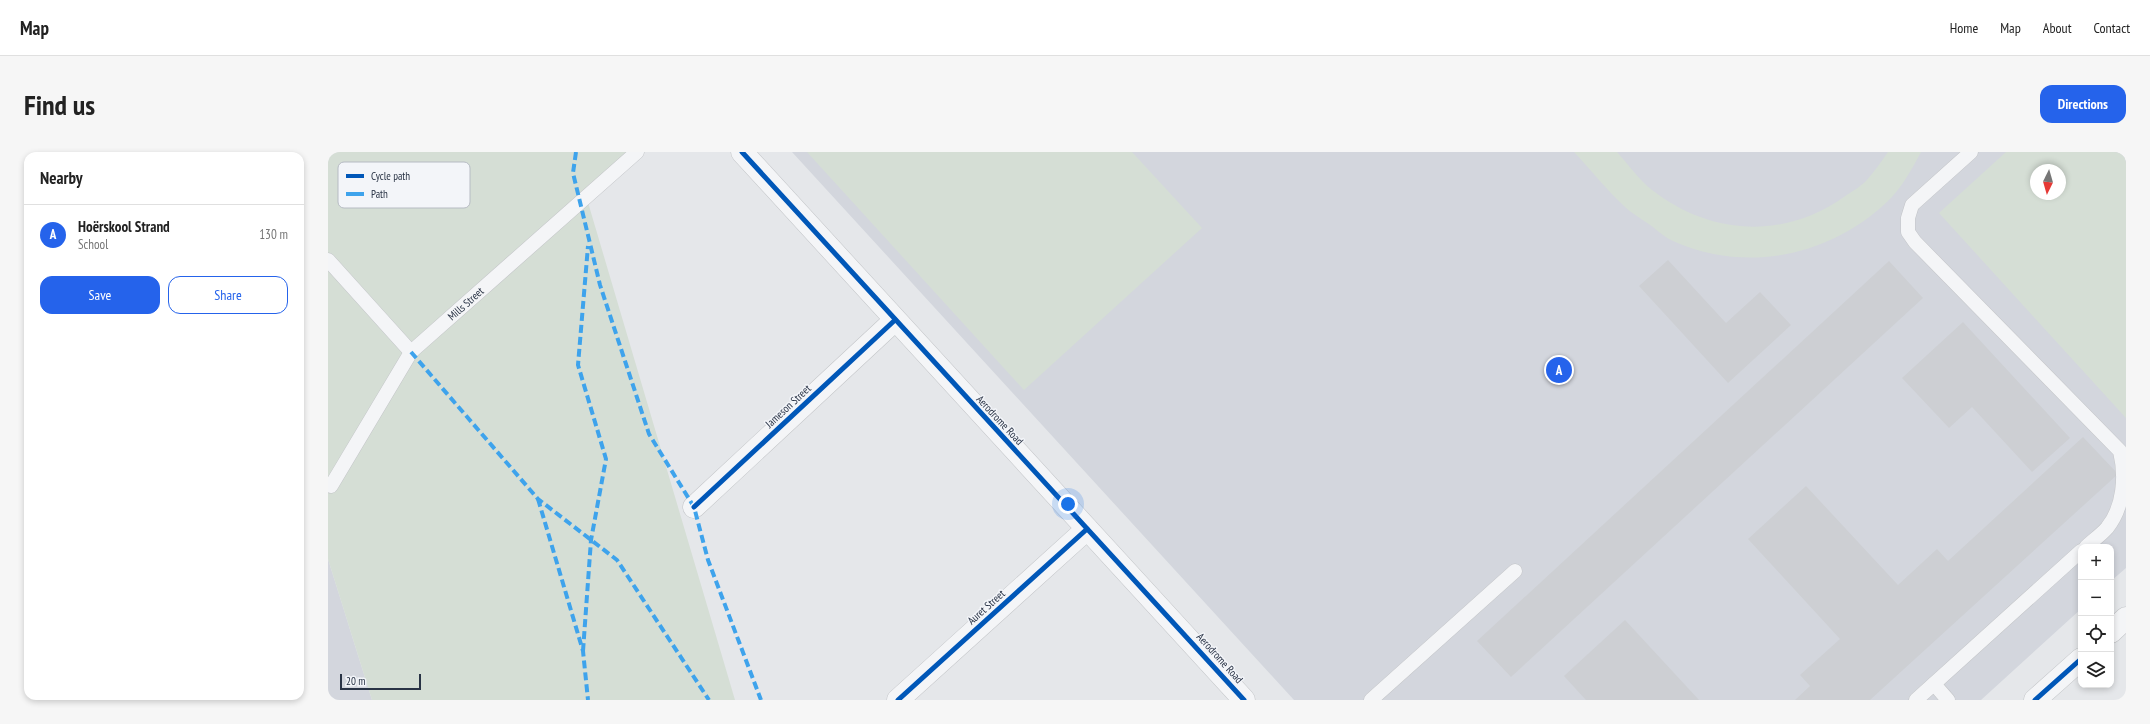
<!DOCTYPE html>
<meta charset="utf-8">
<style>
:root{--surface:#fff;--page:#f6f6f6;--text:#222;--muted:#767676;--line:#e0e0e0;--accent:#2563eb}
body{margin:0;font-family:"PT Sans Narrow",sans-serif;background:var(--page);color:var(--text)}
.controls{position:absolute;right:12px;bottom:12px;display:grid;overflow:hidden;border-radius:8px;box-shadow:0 2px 6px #0003}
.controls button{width:36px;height:36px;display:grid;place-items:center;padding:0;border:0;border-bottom:1px solid var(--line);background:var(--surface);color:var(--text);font:20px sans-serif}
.compass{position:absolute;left:1702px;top:12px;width:36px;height:36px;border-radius:50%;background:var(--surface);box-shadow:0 2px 6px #0003;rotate:185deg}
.scale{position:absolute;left:12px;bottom:10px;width:81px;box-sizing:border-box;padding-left:4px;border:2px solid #293345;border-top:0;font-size:11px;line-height:14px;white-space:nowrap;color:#293345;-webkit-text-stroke:3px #f3f5f9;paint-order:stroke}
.you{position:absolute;left:740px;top:352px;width:14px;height:14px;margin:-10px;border:3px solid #fff;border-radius:50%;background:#1a73e8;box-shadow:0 0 0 6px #1a73e833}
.badge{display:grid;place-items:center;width:26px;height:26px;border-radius:50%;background:var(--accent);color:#fff;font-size:13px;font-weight:700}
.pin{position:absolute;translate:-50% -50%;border:2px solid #fff;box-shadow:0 1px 4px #0006}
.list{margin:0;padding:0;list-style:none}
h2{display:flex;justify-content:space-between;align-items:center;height:52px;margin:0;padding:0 16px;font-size:17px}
h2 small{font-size:13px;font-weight:400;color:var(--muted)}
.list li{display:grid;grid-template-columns:26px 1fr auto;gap:12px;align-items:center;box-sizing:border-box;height:60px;padding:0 16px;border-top:1px solid var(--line)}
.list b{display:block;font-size:15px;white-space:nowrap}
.list p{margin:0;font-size:13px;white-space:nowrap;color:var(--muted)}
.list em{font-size:13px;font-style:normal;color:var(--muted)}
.actions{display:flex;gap:8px;padding:12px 16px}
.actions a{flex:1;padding:9px 0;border:1px solid var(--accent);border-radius:12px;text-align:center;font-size:14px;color:var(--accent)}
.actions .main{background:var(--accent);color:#fff}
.icon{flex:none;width:22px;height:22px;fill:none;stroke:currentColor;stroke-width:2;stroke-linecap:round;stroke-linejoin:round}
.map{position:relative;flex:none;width:1798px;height:548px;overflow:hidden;border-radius:12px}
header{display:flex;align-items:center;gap:24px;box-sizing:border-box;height:56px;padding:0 20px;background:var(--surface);border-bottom:1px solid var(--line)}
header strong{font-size:19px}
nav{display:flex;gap:22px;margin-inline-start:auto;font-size:14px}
.intro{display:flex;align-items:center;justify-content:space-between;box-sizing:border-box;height:96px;padding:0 24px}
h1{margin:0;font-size:28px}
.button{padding:10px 18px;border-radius:12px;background:var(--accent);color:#fff;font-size:14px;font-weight:700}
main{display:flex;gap:24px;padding:0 24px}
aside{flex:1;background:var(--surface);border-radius:12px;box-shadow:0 2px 6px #0003}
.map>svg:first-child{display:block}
</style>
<header>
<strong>Map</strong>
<nav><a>Home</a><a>Map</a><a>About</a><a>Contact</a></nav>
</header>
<div class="intro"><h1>Find us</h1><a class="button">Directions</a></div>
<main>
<aside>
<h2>Nearby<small></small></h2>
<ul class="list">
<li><span class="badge">A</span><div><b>Hoërskool Strand</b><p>School</p></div><em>130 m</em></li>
</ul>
<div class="actions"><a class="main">Save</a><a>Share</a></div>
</aside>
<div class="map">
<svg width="1798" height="548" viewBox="0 0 1798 548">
<rect width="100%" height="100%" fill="#e5e7ea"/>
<g fill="#d3d6dd" fill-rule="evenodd">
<path d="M464 0H1798V416L1783 429V395H1753V457L1653 548H966ZM1708 18H1732V42H1708Z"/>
<polygon points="0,407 44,548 0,548"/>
</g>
<g fill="#d5ded5" fill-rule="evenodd">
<polygon points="0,0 311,0 259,47 407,548 44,548 0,407"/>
<polygon points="479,0 804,0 874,76 696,238"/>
<path d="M1246 0H1289C1300 12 1311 28 1324 38 1382 83 1455 88 1516 45 1523 40 1532 35 1538 29 1546 20 1553 10 1560 0H1593C1584 17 1573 37 1559 50 1502 104 1418 122 1345 89 1338 86 1331 80 1325 75 1316 68 1304 62 1296 54 1278 37 1263 18 1246 0Z"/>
<path d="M1678 0H1798V266L1611 61ZM1708 18H1732V42H1708Z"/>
</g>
<g fill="#cdcfd3">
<polygon points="1340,108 1398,171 1432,140 1463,173 1400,231 1311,134"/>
<polygon points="1561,109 1595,146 1183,525 1149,489"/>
<polygon points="1635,170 1742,286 1704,320 1644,255 1621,276 1574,226"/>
<polygon points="1755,285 1790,322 1542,548 1467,548 1482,534 1472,523 1512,487 1420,387 1478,334 1570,433 1609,397 1620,409"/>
<polygon points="1297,468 1371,548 1258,548 1236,524"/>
</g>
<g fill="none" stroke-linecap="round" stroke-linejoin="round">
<g stroke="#c3c5c8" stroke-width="15">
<g id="lane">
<path d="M1643 0 1584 53 1580 66V80L1587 90 1792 299C1798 324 1796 355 1779 376 1773 383 1764 389 1758 395"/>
<polyline points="0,108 83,200"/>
<path id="s1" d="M3 334 83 200 309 0"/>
<polyline points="1606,532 1620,548"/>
<polyline points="1043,548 1187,419"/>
<polyline points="1588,548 1753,399"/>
</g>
</g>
<g stroke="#c3c5c8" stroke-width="23">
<g id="street">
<polyline points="414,0 916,548"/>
<polyline points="366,355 567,168"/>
<polyline points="1783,480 1798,466"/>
<polyline points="570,548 759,377"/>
<polyline points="1707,548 1753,507"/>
</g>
</g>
<use href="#lane" stroke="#f4f5f7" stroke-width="14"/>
<use href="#street" stroke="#f4f5f7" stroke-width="22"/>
<g stroke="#3ea3ec" stroke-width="4" stroke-dasharray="8 4" stroke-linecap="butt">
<polyline points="248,0 245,21 272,133 321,282 366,355 380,408 433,548"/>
<polyline points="83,200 210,347 289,408 381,548"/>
<polyline points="210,347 255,499 260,548"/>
<polyline points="255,499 263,388 278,307 250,213 260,94"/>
</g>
<g stroke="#f3f5f9" stroke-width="8">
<g id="cycleway">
<polyline points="414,0 916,548"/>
<polyline points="366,355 567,168"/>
<polyline points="570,548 759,377"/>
<polyline points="1707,548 1753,507"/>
</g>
</g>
<use href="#cycleway" stroke="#0057b8" stroke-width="5"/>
</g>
<g text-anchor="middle" stroke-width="3" stroke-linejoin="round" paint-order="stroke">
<g font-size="11" fill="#293345" stroke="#f3f5f9">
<text dy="4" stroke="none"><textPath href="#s1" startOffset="229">Mills Street</textPath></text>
<text transform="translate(460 254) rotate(-43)" y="4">Jameson Street</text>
<text transform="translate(672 268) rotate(47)" y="4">Aerodrome Road</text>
<text transform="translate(658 455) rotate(-42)" y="4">Auret Street</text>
<text transform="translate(892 506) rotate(48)" y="4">Aerodrome Road</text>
</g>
</g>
<rect x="10" y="10" width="132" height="46" rx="6" fill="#f3f5f9" stroke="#b6bbc3" stroke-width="1"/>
<rect x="18" y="22" width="18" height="4" fill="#0057b8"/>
<rect x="18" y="40" width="18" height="4" fill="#3ea3ec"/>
<g font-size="11" fill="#293345">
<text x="43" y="28">Cycle path</text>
<text x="43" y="46">Path</text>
</g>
</svg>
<div class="controls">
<button>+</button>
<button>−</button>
<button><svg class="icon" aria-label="locate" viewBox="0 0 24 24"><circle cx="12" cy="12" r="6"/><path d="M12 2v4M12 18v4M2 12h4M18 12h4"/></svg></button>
<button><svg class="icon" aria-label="layers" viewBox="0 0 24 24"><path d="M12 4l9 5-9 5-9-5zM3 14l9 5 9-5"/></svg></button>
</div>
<svg class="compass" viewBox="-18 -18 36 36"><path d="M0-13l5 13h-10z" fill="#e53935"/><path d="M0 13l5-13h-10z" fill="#767676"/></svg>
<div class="scale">20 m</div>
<div class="you"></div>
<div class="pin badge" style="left:1231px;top:218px">A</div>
</div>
</main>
